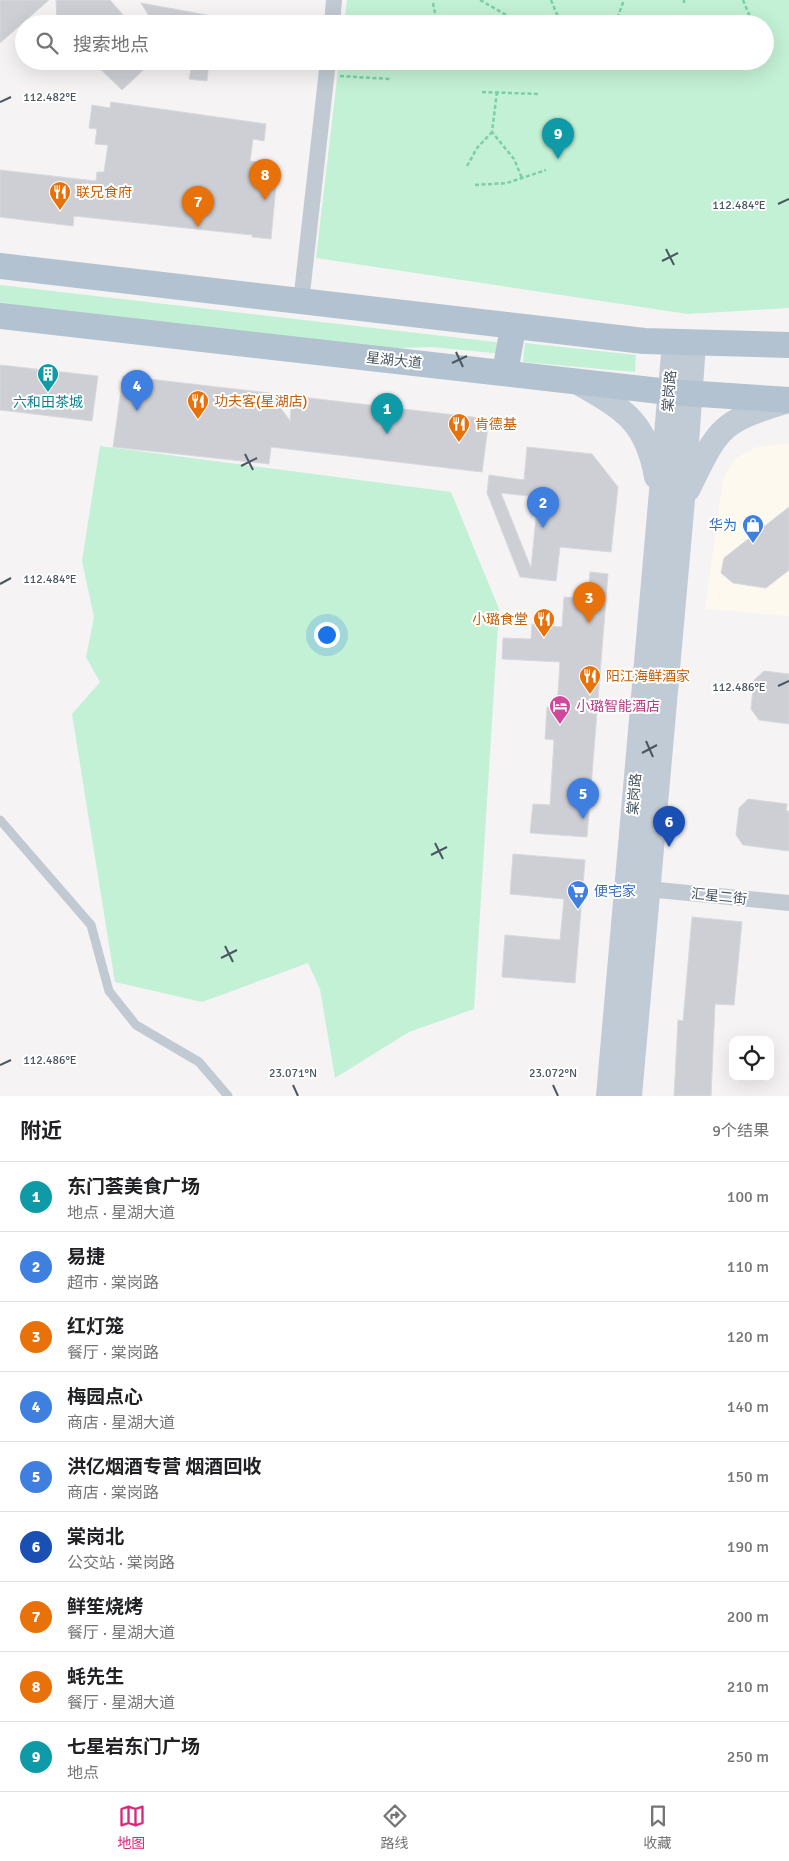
<!DOCTYPE html>
<html lang="zh">
<meta charset="utf-8">
<style>
:root{--surface:#fff;--page:#f6f6f6;--text:#202124;--muted:#757577;--line:#e0e0e0;--accent:#db2777}
body{margin:0;font-family:Signika,"Noto Sans SC",sans-serif;background:var(--page);color:var(--text)}
.controls{position:absolute;right:15px;bottom:15px;display:grid;overflow:hidden;border-radius:10px;box-shadow:0 5px 20px #0002}
.controls button{width:45px;height:45px;display:grid;place-items:center;padding:0;border:0;border-bottom:1px solid var(--line);background:var(--surface);color:var(--text);font:25px sans-serif}
.you{position:absolute;left:326px;top:634px;width:18px;height:18px;margin:-12px;border:4px solid #fff;border-radius:50%;background:#1a73e8;box-shadow:0 0 0 8px #1a73e833}
.badge{display:grid;place-items:center;width:32px;height:32px;border-radius:50%;background:var(--accent);color:#fff;font-size:16px;font-weight:700}
.pin{position:absolute;translate:-50% -41px;filter:drop-shadow(0 1px 2px #0008)}
.pin::after{content:'';position:absolute;top:26px;width:18px;height:15px;background:inherit;clip-path:polygon(0 0,100% 0,50% 100%)}
.list{margin:0;padding:0;list-style:none}
h2{display:flex;justify-content:space-between;align-items:center;height:65px;margin:0;padding:0 20px;font-size:21px}
h2 small{font-size:16px;font-weight:400;color:var(--muted)}
.list li{display:grid;grid-template-columns:32px 1fr auto;gap:15px;align-items:center;box-sizing:border-box;height:70px;padding:0 20px;border-top:1px solid var(--line)}
.list b{display:block;font-size:19px;white-space:nowrap}
.list p{margin:0;font-size:16px;white-space:nowrap;color:var(--muted)}
.list em{font-size:16px;font-style:normal;color:var(--muted)}
.icon{flex:none;width:28px;height:28px;fill:none;stroke:currentColor;stroke-width:2;stroke-linecap:round;stroke-linejoin:round}
.map{position:relative;flex:none;width:789px;height:1096px;overflow:hidden}
.search{position:absolute;background:var(--surface);box-shadow:0 5px 20px #0002;left:15px;right:15px;top:15px;height:55px;display:flex;align-items:center;gap:12px;box-sizing:border-box;padding:0 18px;border-radius:28px;color:var(--muted);font-size:19px}
.sheet{height:695px;background:var(--surface)}
nav{display:flex;justify-content:space-around;align-items:center;box-sizing:border-box;height:70px;border-top:1px solid var(--line);background:var(--surface);font-size:14px;color:var(--muted)}
nav a{display:grid;justify-items:center;gap:2px}
nav .on{color:var(--accent)}
.map>svg:first-child{display:block}
</style>
<div class="map">
<svg width="789" height="1096" viewBox="0 0 789 1096">
<rect width="100%" height="100%" fill="#f5f3f3"/>
<polygon fill="#fdf9ef" points="777,444 789,444 789,616 705,609 723,479 734,459 757,447"/>
<g fill="#c3f1d5">
<polygon points="347,0 789,0 789,308 688,314 316,258 339,61 765,61 765,24 344,24"/>
<polygon points="0,285 504,343 503,354 432,347 374,349 0,304"/>
<polygon points="525,343 636,355 635,372 523,362"/>
<polygon points="100,446 451,492 499,609 474,1009 409,1032 335,1078 320,989 308,963 202,1002 115,982 72,714 100,682 86,657 94,617 82,561"/>
</g>
<g fill="#cdcfd5" stroke="#d7d9de" fill-rule="evenodd">
<polygon points="0,0 49,0 0,43"/>
<polygon points="56,0 110,0 131,24 57,24"/>
<polygon points="141,3 223,18 222,24 154,24"/>
<polygon points="92,61 153,61 122,90"/>
<polygon points="193,61 209,61 207,81 189,79"/>
<polygon points="111,102 266,124 264,141 253,139 250,161 257,162 255,172 277,174 271,239 252,237 252,235 74,216 73,226 0,217 0,170 96,181 97,172 104,172 108,145 95,144 97,129 89,128 92,105 110,108"/>
<polygon points="0,365 98,376 92,421 0,410"/>
<polygon points="123,376 270,393 290,421 292,396 489,419 482,472 271,447 269,464 113,447"/>
<path d="M527 447 592 454 618 487 611 552 560 547 556 581 520 577 487 493 489 475 524 480ZM501 493 538 497 531 568Z"/>
<polygon points="789,507 789,570 766,588 733,583 721,573 724,558"/>
<polygon points="590,572 608,574 587,837 530,833 533,804 550,805 554,740 545,739 547,707 557,708 560,662 502,659 503,638 531,639 532,624 562,627 564,597 588,598"/>
<polygon points="764,671 789,674 789,724 759,720 751,709 754,680"/>
<polygon points="748,799 787,804 786,811 789,811 789,851 743,845 736,835 739,808"/>
<polygon points="513,854 585,860 575,983 502,977 505,935 560,940 564,899 510,894"/>
<polygon points="692,917 742,922 734,1005 715,1004 711,1096 674,1096 678,1020 683,1021"/>
</g>
<g fill="none" stroke-linecap="round" stroke-linejoin="round">
<g stroke="#7ad0a6" stroke-width="2.5" stroke-dasharray="4 2.5" stroke-linecap="butt">
<polyline points="480,0 522,24"/>
<polyline points="551,0 561,24"/>
<polyline points="684,0 684,3"/>
<polyline points="743,0 753,24"/>
<polyline points="433,3 435,13"/>
<polyline points="615,24 624,0"/>
<polyline points="386,61 387,61"/>
<polyline points="340,76 391,79"/>
<polyline points="482,92 538,94"/>
<polyline points="497,92 492,132 514,159 522,178"/>
<polyline points="467,166 477,148 492,132"/>
<polyline points="475,185 507,183 546,170"/>
</g>
<polyline stroke="#c1cad2" stroke-width="9" points="0,820 91,925 109,991 136,1025 199,1062 228,1096"/>
<g stroke="#c1cad2" stroke-width="16">
<polyline points="332,24 334,0"/>
<polyline points="301,302 328,61"/>
<polyline points="648,889 789,903"/>
</g>
<g stroke="#c1cbd6" stroke-width="24">
<path d="M576 382C623 409 646 420 656 477"/>
<path d="M688 490C718 429 719 422 785 402"/>
<polyline points="608,1096 674,343"/>
<polyline points="630,1096 683,500 694,344"/>
</g>
<g stroke="#b3c2d1" stroke-width="26">
<polyline points="0,266 644,341 789,345"/>
<polyline points="0,316 669,392 789,400"/>
<polyline points="505,372 513,328"/>
</g>
</g>
<path fill="none" stroke="#4a5661" stroke-width="2" d="M0 102 11 97M778 204 789 199M666 249 674 265M662 261 678 253M456 352 463 367M452 363 467 356M245 454 253 470M241 466 257 458M0 584 11 578M778 686 789 681M646 741 653 757M642 753 657 745M435 843 443 859M431 855 447 847M225 946 233 962M221 958 237 950M0 1065 11 1060M293 1085 298 1096M553 1085 558 1096"/>
<defs>
<g id="restaurant-pin" transform="scale(1.125)"><path d="M0 17L-7.5 6A9.5 9.5 0 1 1 7.5 6Z" fill="#e8710a" stroke="#fff"/><path d="M-5-6h1v4h1v-4h1v4h1v-4h1v5L-1.5 .5V6h-2V.5L-5-1ZM5-6V6H3V1.5H1.5Q1.5-4 5-6Z" fill="#fff"/></g>
<g id="building-pin" transform="scale(1.125)"><path d="M0 17L-7.5 6A9.5 9.5 0 1 1 7.5 6Z" fill="#0f9aa8" stroke="#fff"/><path d="M-4-6H4V6H1V3H-1V6H-4ZM-2.5-4.3h1.7v1.8h-1.7ZM.8-4.3h1.7v1.8H.8ZM-2.5-1h1.7V.8h-1.7ZM.8-1h1.7V.8H.8Z" fill="#fff"/></g>
<g id="shop-pin" transform="scale(1.125)"><path d="M0 17L-7.5 6A9.5 9.5 0 1 1 7.5 6Z" fill="#3f7fe0" stroke="#fff"/><path d="M-5-2.5h2.3a2.7 3.5 0 0 1 5.4 0H5L5.5 6h-11ZM-1.5-2.5h3a1.5 2.3 0 0 0-3 0Z" fill="#fff"/></g>
<g id="hotel-pin" transform="scale(1.125)"><path d="M0 17L-7.5 6A9.5 9.5 0 1 1 7.5 6Z" fill="#d1479c" stroke="#fff"/><path d="M-6-4.5h1.5V1H6V5H4.5V3h-9V5H-6ZM-4 0a1.8 1.8 0 1 1 3.6 0ZM.5 0V-2.5h3Q6-2.5 6 0Z" fill="#fff"/></g>
<g id="supermarket-pin" transform="scale(1.125)"><path d="M0 17L-7.5 6A9.5 9.5 0 1 1 7.5 6Z" fill="#3f7fe0" stroke="#fff"/><path d="M-6-5.5h2.5l.6 2H6L4.5 2H-2.5L-4.4-4H-6ZM-1.5 3.2a1.3 1.3 0 1 0 .1 0ZM3 3.2a1.3 1.3 0 1 0 .1 0Z" fill="#fff"/></g>
</defs>
<g fill-rule="evenodd">
<use href="#restaurant-pin" x="60" y="192"/>
<use href="#building-pin" x="48" y="374"/>
<use href="#restaurant-pin" x="198" y="401"/>
<use href="#restaurant-pin" x="459" y="424"/>
<use href="#shop-pin" x="753" y="525"/>
<use href="#restaurant-pin" x="544" y="619"/>
<use href="#restaurant-pin" x="590" y="676"/>
<use href="#hotel-pin" x="560" y="706"/>
<use href="#supermarket-pin" x="578" y="891"/>
</g>
<g text-anchor="middle" stroke-width="4" stroke-linejoin="round" paint-order="stroke">
<g font-size="14" fill="#c56008" stroke="#fff" text-anchor="start">
<text x="76" y="197">联兄食府</text>
<text x="214" y="406">功夫客(星湖店)</text>
<text x="475" y="429">肯德基</text>
<text x="528" y="624" text-anchor="end">小璐食堂</text>
<text x="606" y="681">阳江海鲜酒家</text>
</g>
<g font-size="14" fill="#4a5661" stroke="#fff">
<text transform="translate(394 360) rotate(6)" y="5">星湖大道</text>
<text transform="translate(669 391) rotate(-85)" y="5">棠岗路</text>
<text transform="translate(634 794) rotate(-85)" y="5">棠岗路</text>
<text transform="translate(719 896) rotate(6)" y="5">汇星二街</text>
</g>
<g font-size="14" fill="#0d838f" stroke="#fff">
<text x="48" y="407">六和田茶城</text>
</g>
<g font-size="14" fill="#366cbe" stroke="#fff" text-anchor="end">
<text x="737" y="530">华为</text>
<text x="594" y="896" text-anchor="start">便宅家</text>
</g>
<g font-size="14" fill="#b23c85" stroke="#fff" text-anchor="start">
<text x="576" y="711">小璐智能酒店</text>
</g>
</g>
<g font-size="12" text-anchor="middle" fill="#4a5661" stroke="#fff" stroke-width="4" stroke-linejoin="round" paint-order="stroke">
<text x="50" y="101">112.482°E</text>
<text x="739" y="209">112.484°E</text>
<text x="50" y="583">112.484°E</text>
<text x="739" y="691">112.486°E</text>
<text x="50" y="1064">112.486°E</text>
<text x="293" y="1077">23.071°N</text>
<text x="553" y="1077">23.072°N</text>
</g>
</svg>
<div class="controls">
<button><svg class="icon" aria-label="locate" viewBox="0 0 24 24"><circle cx="12" cy="12" r="6"/><path d="M12 2v4M12 18v4M2 12h4M18 12h4"/></svg></button>
</div>
<div class="you"></div>
<div class="pin badge" style="left:387px;top:434px;background:#0f9aa8">1</div>
<div class="pin badge" style="left:543px;top:528px;background:#3f7fe0">2</div>
<div class="pin badge" style="left:589px;top:623px;background:#e8710a">3</div>
<div class="pin badge" style="left:137px;top:411px;background:#3f7fe0">4</div>
<div class="pin badge" style="left:583px;top:819px;background:#3f7fe0">5</div>
<div class="pin badge" style="left:669px;top:847px;background:#1a4fb4">6</div>
<div class="pin badge" style="left:198px;top:227px;background:#e8710a">7</div>
<div class="pin badge" style="left:265px;top:200px;background:#e8710a">8</div>
<div class="pin badge" style="left:558px;top:159px;background:#0f9aa8">9</div>
<div class="search"><svg class="icon" aria-label="search" viewBox="0 0 24 24"><circle cx="10" cy="10" r="6"/><path d="M15 15l6 6"/></svg>搜索地点</div>
</div>
<section class="sheet">
<h2>附近<small>9个结果</small></h2>
<ul class="list">
<li><span class="badge" style="background:#0f9aa8">1</span><div><b>东门荟美食广场</b><p>地点 · 星湖大道</p></div><em>100 m</em></li>
<li><span class="badge" style="background:#3f7fe0">2</span><div><b>易捷</b><p>超市 · 棠岗路</p></div><em>110 m</em></li>
<li><span class="badge" style="background:#e8710a">3</span><div><b>红灯笼</b><p>餐厅 · 棠岗路</p></div><em>120 m</em></li>
<li><span class="badge" style="background:#3f7fe0">4</span><div><b>梅园点心</b><p>商店 · 星湖大道</p></div><em>140 m</em></li>
<li><span class="badge" style="background:#3f7fe0">5</span><div><b>洪亿烟酒专营 烟酒回收</b><p>商店 · 棠岗路</p></div><em>150 m</em></li>
<li><span class="badge" style="background:#1a4fb4">6</span><div><b>棠岗北</b><p>公交站 · 棠岗路</p></div><em>190 m</em></li>
<li><span class="badge" style="background:#e8710a">7</span><div><b>鲜笙烧烤</b><p>餐厅 · 星湖大道</p></div><em>200 m</em></li>
<li><span class="badge" style="background:#e8710a">8</span><div><b>蚝先生</b><p>餐厅 · 星湖大道</p></div><em>210 m</em></li>
<li><span class="badge" style="background:#0f9aa8">9</span><div><b>七星岩东门广场</b><p>地点</p></div><em>250 m</em></li>
</ul>
</section>
<nav>
<a class="on"><svg class="icon" aria-label="map" viewBox="0 0 24 24"><path d="M3 6l6-2 6 2 6-2v14l-6 2-6-2-6 2zM9 4v14M15 6v14"/></svg>地图</a>
<a><svg class="icon" aria-label="directions" viewBox="0 0 24 24"><path d="M12 3l9 9-9 9-9-9zM9 14v-3h6M13 9l2 2-2 2"/></svg>路线</a>
<a><svg class="icon" aria-label="saved" viewBox="0 0 24 24"><path d="M7 4h10v16l-5-4-5 4z"/></svg>收藏</a>
</nav>
